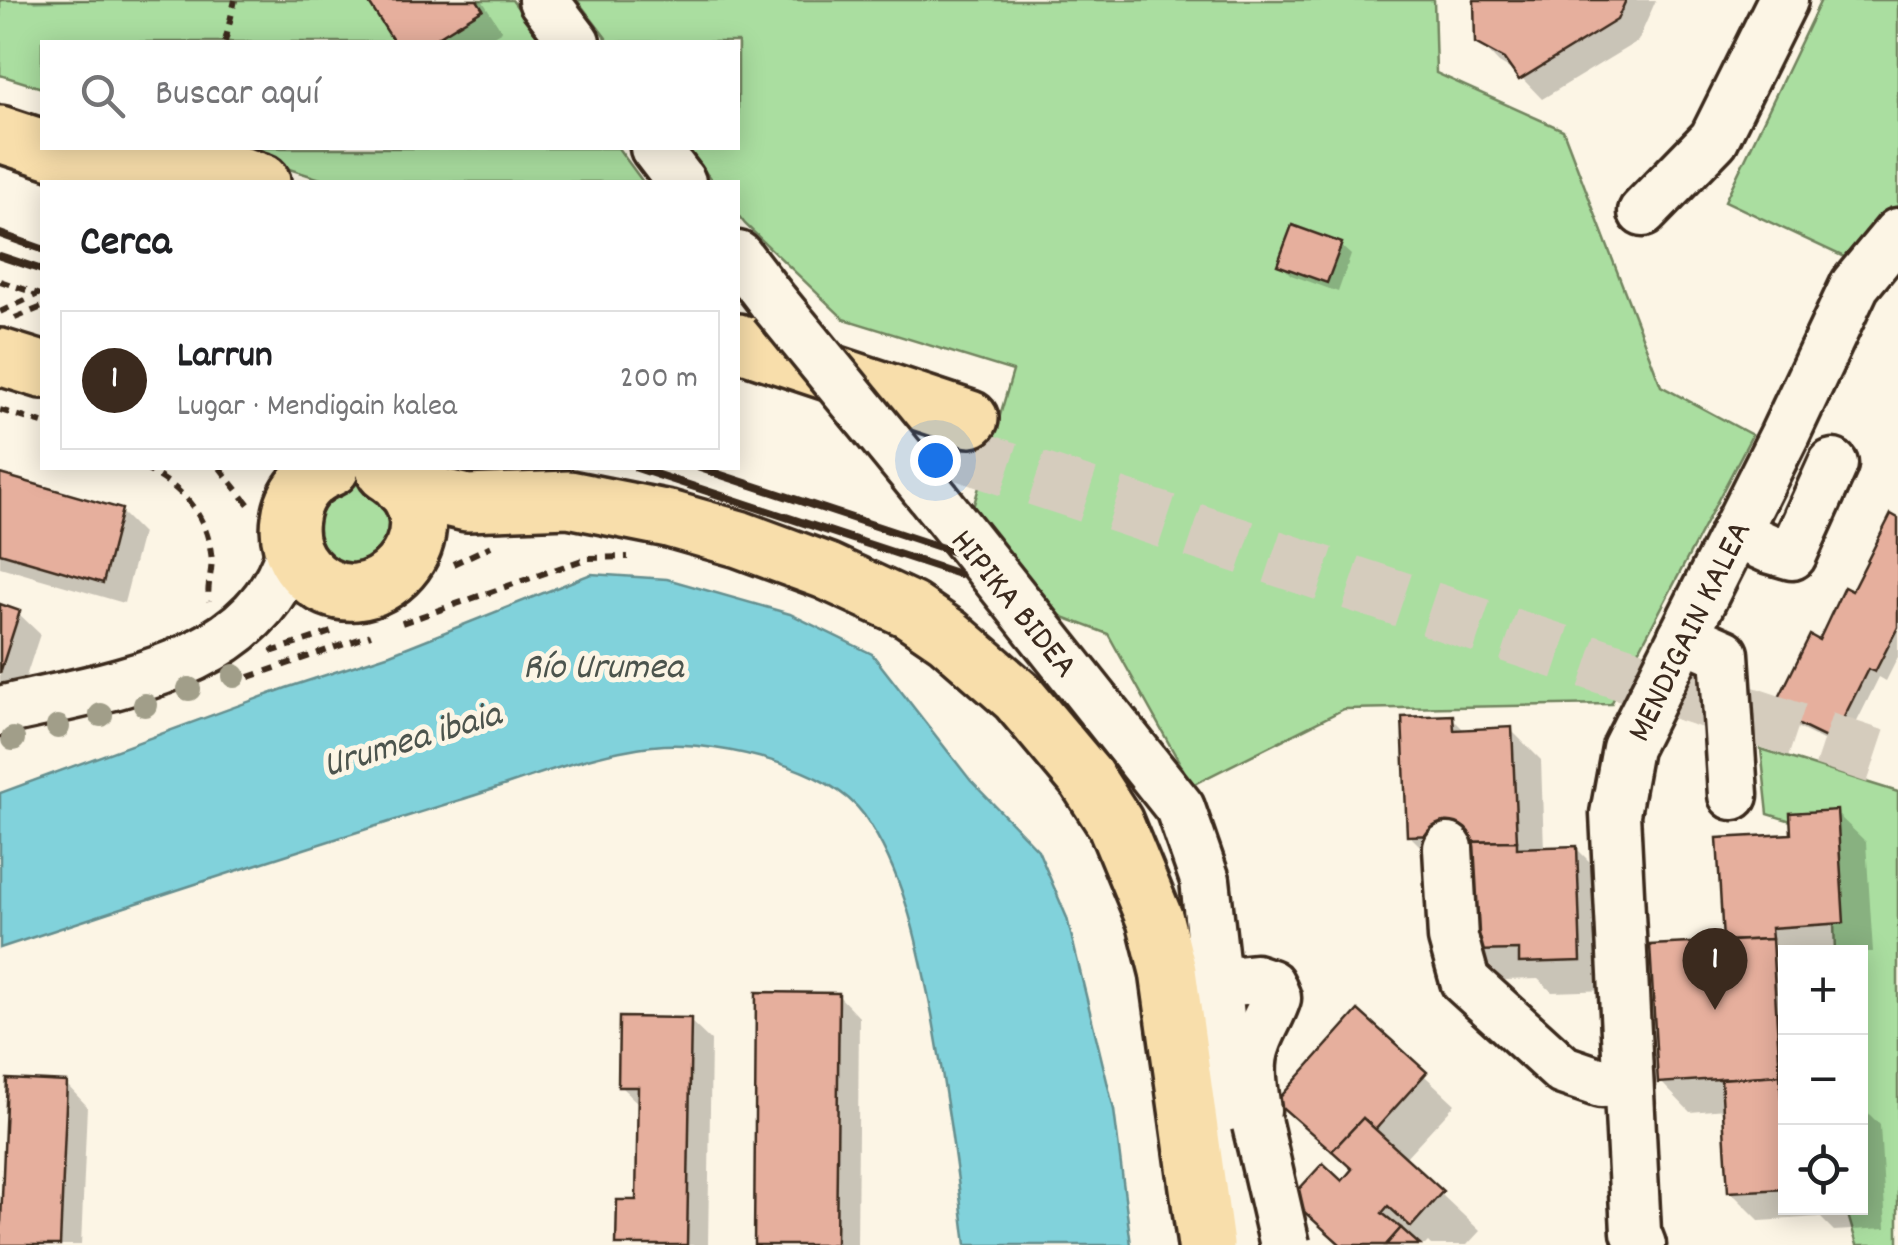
<!DOCTYPE html>
<html lang="es">
<meta charset="utf-8">
<style>
:root{--surface:#fff;--page:#f2f2f2;--text:#202124;--muted:#757577;--line:#e0e0e0;--accent:#3b2a1e}
body{margin:0;font-family:Dekko,sans-serif;background:var(--page);color:var(--text)}
.controls{position:absolute;right:30px;bottom:30px;display:grid;overflow:hidden;border-radius:0px;box-shadow:0 5px 25px #0003}
.controls button{width:90px;height:90px;display:grid;place-items:center;padding:0;border:0;border-bottom:2px solid var(--line);background:var(--surface);color:var(--text);font:50px sans-serif}
.you{position:absolute;left:935px;top:460px;width:35px;height:35px;margin:-25px;border:8px solid #fff;border-radius:50%;background:#1a73e8;box-shadow:0 0 0 15px #1a73e833}
.badge{display:grid;place-items:center;width:65px;height:65px;border-radius:50%;background:var(--accent);color:#fff;font-size:32px;font-weight:700}
.pin{position:absolute;translate:-50% -82px;filter:drop-shadow(0 2px 5px #0008)}
.pin::after{content:'';position:absolute;top:52px;width:35px;height:30px;background:inherit;clip-path:polygon(0 0,100% 0,50% 100%)}
.list{margin:0;padding:0;list-style:none}
h2{display:flex;justify-content:space-between;align-items:center;height:130px;margin:0;padding:0 40px;font-size:42px}
h2 small{font-size:32px;font-weight:400;color:var(--muted)}
.list li{display:grid;grid-template-columns:65px 1fr auto;gap:30px;align-items:center;box-sizing:border-box;height:140px;margin:0 20px 20px;padding:0 20px;border:2px solid var(--line);border-radius:0px}
.list b{display:block;font-size:38px;white-space:nowrap}
.list p{margin:0;font-size:32px;white-space:nowrap;color:var(--muted)}
.list em{font-size:32px;font-style:normal;color:var(--muted)}
.icon{flex:none;width:55px;height:55px;fill:none;stroke:currentColor;stroke-width:2;stroke-linecap:round;stroke-linejoin:round}
.map{position:relative;flex:none;width:1898px;height:1245px;overflow:hidden}
.search{position:absolute;background:var(--surface);box-shadow:0 5px 25px #0003;left:40px;top:40px;width:700px;height:110px;display:flex;align-items:center;gap:25px;box-sizing:border-box;padding:0 35px;border-radius:0px;color:var(--muted);font-size:38px}
.panel{position:absolute;background:var(--surface);box-shadow:0 5px 25px #0003;left:40px;top:180px;width:700px;height:290px;border-radius:0px}
.map>svg:first-child{display:block}
</style>
<div class="map">
<svg width="1898" height="1245" viewBox="0 0 1898 1245">
<rect width="100%" height="100%" fill="#fcf5e5"/>
<filter id="ink" filterUnits="userSpaceOnUse"><feTurbulence type="fractalNoise" baseFrequency=".01" numOctaves="2"/><feDisplacementMap in="SourceGraphic" scale="20" xChannelSelector="R" yChannelSelector="G"/><feConvolveMatrix kernelMatrix="1 2 1 2 8 2 1 2 1" color-interpolation-filters="sRGB"/></filter>
<g filter="url(#ink)">
<g fill="#aadea0" stroke="#72845f" stroke-width="2.5">
<polygon points="0,0 512,0 543,42 42,42 42,88 0,75"/>
<polygon points="577,0 1434,0 1436,73 1563,130 1661,386 1752,435 1611,704 1344,709 1192,785 1108,634 1047,611 972,511 1013,371 844,319 745,224 738,215 738,182 713,182 687,148 738,148 738,42 609,42"/>
<polygon points="1821,0 1898,0 1898,209 1844,257 1725,201"/>
<polygon points="223,148 618,148 643,182 330,182"/>
<path d="M345 483C386 483 385 502 394 537L364 566 337 565 316 547 314 508Z"/>
<polygon points="1761,749 1898,792 1898,1245 1857,1245 1846,1208 1860,1208 1860,952 1835,952 1831,833 1768,814"/>
</g>
<path fill="#81d2db" stroke="#658f8f" stroke-width="2.5" d="M591 574 667 579 790 614 872 654 971 781 1038 850 1067 918 1114 1110 1131 1245H966C957 1167 946 1091 932 1014 918 944 905 875 864 815 830 767 720 742 664 745 598 749 523 781 460 800 306 847 153 898 0 948V793L286 688 390 654Z"/>
<g fill="#0003">
<polygon points="32,0 108,0 35,3"/>
<polygon points="370,0 482,0 502,31 483,42 397,42"/>
<polygon points="1476,0 1656,0 1638,41 1542,99 1518,74 1499,63 1478,41"/>
<polygon points="1340,245 1351,255 1338,292 1291,275 1280,264"/>
<polygon points="0,476 120,511 142,533 124,603 0,567"/>
<polygon points="1898,521 1898,657 1886,681 1879,677 1843,750 1786,722 1775,711"/>
<polygon points="0,607 18,613 40,634 17,704 0,699"/>
<polygon points="1452,718 1466,732 1511,730 1541,760 1544,850 1576,848 1606,878 1610,990 1552,992 1538,979 1504,980 1474,950 1439,865 1409,835"/>
<polygon points="1836,813 1866,842 1873,952 1786,952 1786,1208 1860,1208 1860,1105 1880,1125 1886,1228 1834,1231 1820,1217 1760,1221 1730,1191 1725,1109 1690,1112 1661,1082 1726,943 1720,840 1794,836"/>
<polygon points="838,995 859,1017 857,1245 756,1245"/>
<polygon points="1358,1014 1455,1104 1404,1159 1480,1231 1467,1245 1431,1245 1428,1242 1425,1245 1340,1245 1293,1199 1342,1184 1354,1171 1279,1102"/>
<polygon points="689,1020 711,1041 708,1245 619,1245 639,1203 640,1105 620,1086"/>
<polygon points="66,1084 87,1106 81,1245 0,1245 0,1221 3,1221"/>
</g>
<g fill="#e6af9d" stroke="#3b2a1e" stroke-width="2.5">
<polygon points="367,0 477,0 483,9 430,42 394,42"/>
<polygon points="1474,0 1626,0 1617,20 1519,80 1504,59 1475,43"/>
<polygon points="1292,225 1342,243 1327,283 1277,265"/>
<polygon points="0,474 122,509 103,583 0,553"/>
<polygon points="1891,514 1898,518 1898,627 1875,672 1868,669 1832,741 1772,712 1810,635 1819,640 1844,587 1852,591"/>
<polygon points="0,604 20,611 0,673"/>
<polygon points="1453,715 1454,730 1512,727 1517,841 1468,842 1467,834 1407,836 1402,717"/>
<polygon points="1837,810 1844,923 1771,928 1772,939 1723,941 1717,838 1791,834 1790,813"/>
<polygon points="1517,841 1517,848 1577,846 1581,961 1519,963 1519,950 1471,951 1468,842"/>
<polygon points="1772,939 1780,1075 1658,1083 1650,945"/>
<polygon points="756,992 839,993 836,1245 754,1245"/>
<polygon points="1358,1010 1427,1072 1375,1130 1363,1118 1332,1151 1276,1102"/>
<polygon points="619,1017 691,1018 687,1245 616,1245 617,1200 636,1200 638,1087 618,1087"/>
<polygon points="1780,1075 1781,1097 1786,1096 1786,1189 1728,1192 1721,1079"/>
<polygon points="7,1079 67,1082 60,1245 0,1245"/>
<polygon points="1363,1118 1443,1191 1411,1227 1388,1206 1382,1213 1401,1228 1386,1245 1341,1245 1290,1199 1323,1163 1342,1181 1352,1169 1332,1151"/>
<polygon points="1401,1228 1420,1245 1386,1245"/>
</g>
<g fill="none" stroke-linecap="round" stroke-linejoin="round">
<polyline stroke="#d5ccbd" stroke-width="55" stroke-dasharray="55 28" stroke-linecap="butt" points="957,452 1898,764"/>
<g stroke="#3b2a1e" stroke-width="55">
<g id="minor">
<polyline points="543,0 575,42"/>
<polyline points="655,148 681,182"/>
<polyline points="1643,212 1714,139 1783,0"/>
<polyline points="738,256 774,303"/>
<polyline points="937,502 1180,808 1205,880 1240,1198 1241,1245"/>
<polyline points="1735,533 1768,548 1792,555 1833,464"/>
<polyline points="1683,636 1724,654 1733,795"/>
<path d="M0 711C104 686 258 670 292 547"/>
<polyline points="1448,848 1453,938 1465,981 1563,1070 1601,1083 1628,1082"/>
<path d="M1217 983 1255 979 1270 984 1276 998C1271 1014 1261 1028 1256 1044 1248 1065 1253 1089 1256 1110"/>
<polyline points="1641,1245 1636,1232 1615,814 1627,748 1784,436 1855,285 1898,233"/>
</g>
</g>
<g stroke="#3b2a1e" stroke-width="62">
<g id="major">
<polyline points="0,134 146,182"/>
<polyline points="158,148 262,182"/>
<polyline points="738,342 970,419"/>
<polyline points="0,357 42,370"/>
<path d="M331 468C309 476 293 494 290 518 287 537 292 555 304 569 367 642 471 525 385 472"/>
<polyline points="403,488 467,503 569,499 669,519 739,539 826,571 910,610 948,636 1018,697 1086,778 1115,823 1155,920 1168,971 1206,1245"/>
</g>
</g>
<g stroke="#3b2a1e" stroke-width="6" stroke-dasharray="10 8" stroke-linecap="butt">
<polyline points="225,42 235,0"/>
<polyline points="0,281 38,294 0,312"/>
<polyline points="15,318 42,307"/>
<polyline points="0,410 42,423"/>
<path d="M143 468C179 485 206 512 211 553 214 569 206 584 209 601"/>
<polyline points="220,468 250,506"/>
<polyline points="453,564 491,546"/>
<polyline points="402,623 588,558 628,557"/>
<polyline points="272,648 274,651 331,632"/>
<polyline points="232,683 371,635"/>
</g>
<use href="#minor" stroke="#fcf5e5" stroke-width="48"/>
<use href="#major" stroke="#f8deab" stroke-width="55"/>
<g stroke="#3b2a1e" stroke-width="8">
<polyline points="0,234 42,249"/>
<polyline points="0,256 42,270"/>
<polyline points="637,468 959,574"/>
<polyline points="700,468 958,553"/>
</g>
<g stroke="#3b2a1e" stroke-width="55" stroke-linecap="butt">
<g id="minor-bridge">
<polyline points="774,303 937,502"/>
<polyline points="1257,1124 1285,1245"/>
</g>
</g>
<use href="#minor-bridge" stroke="#fcf5e5" stroke-width="48"/>
</g>
<g fill="#a19e89">
<circle cx="234" cy="676" r="12"/>
<circle cx="189" cy="689" r="12"/>
<circle cx="145" cy="705" r="12"/>
<circle cx="101" cy="715" r="12"/>
<circle cx="58" cy="727" r="12"/>
<circle cx="13" cy="739" r="12"/>
</g>
</g>
<g text-anchor="middle" stroke-width="10" stroke-linejoin="round" paint-order="stroke">
<g font-size="35" fill="#3b2a1e" stroke="#fcf5e5">
<text transform="translate(1016 602) rotate(51)" y="12">HIPIKA BIDEA</text>
<text transform="translate(1687 630) rotate(-64)" y="12">MENDIGAIN KALEA</text>
</g>
<g font-size="38" font-style="italic" fill="#4c544d" stroke="#fcf5e5">
<text x="603" y="677">Río Urumea</text>
<text transform="translate(411 737) rotate(-17)" y="13">Urumea ibaia</text>
</g>
</g>
</svg>
<div class="controls">
<button>+</button>
<button>−</button>
<button><svg class="icon" aria-label="locate" viewBox="0 0 24 24"><circle cx="12" cy="12" r="6"/><path d="M12 2v4M12 18v4M2 12h4M18 12h4"/></svg></button>
</div>
<div class="you"></div>
<div class="pin badge" style="left:1715px;top:1010px">1</div>
<div class="search"><svg class="icon" aria-label="search" viewBox="0 0 24 24"><circle cx="10" cy="10" r="6"/><path d="M15 15l6 6"/></svg>Buscar aquí</div>
<section class="panel">
<h2>Cerca<small></small></h2>
<ul class="list">
<li><span class="badge">1</span><div><b>Larrun</b><p>Lugar · Mendigain kalea</p></div><em>200 m</em></li>
</ul>
</section>
</div>
